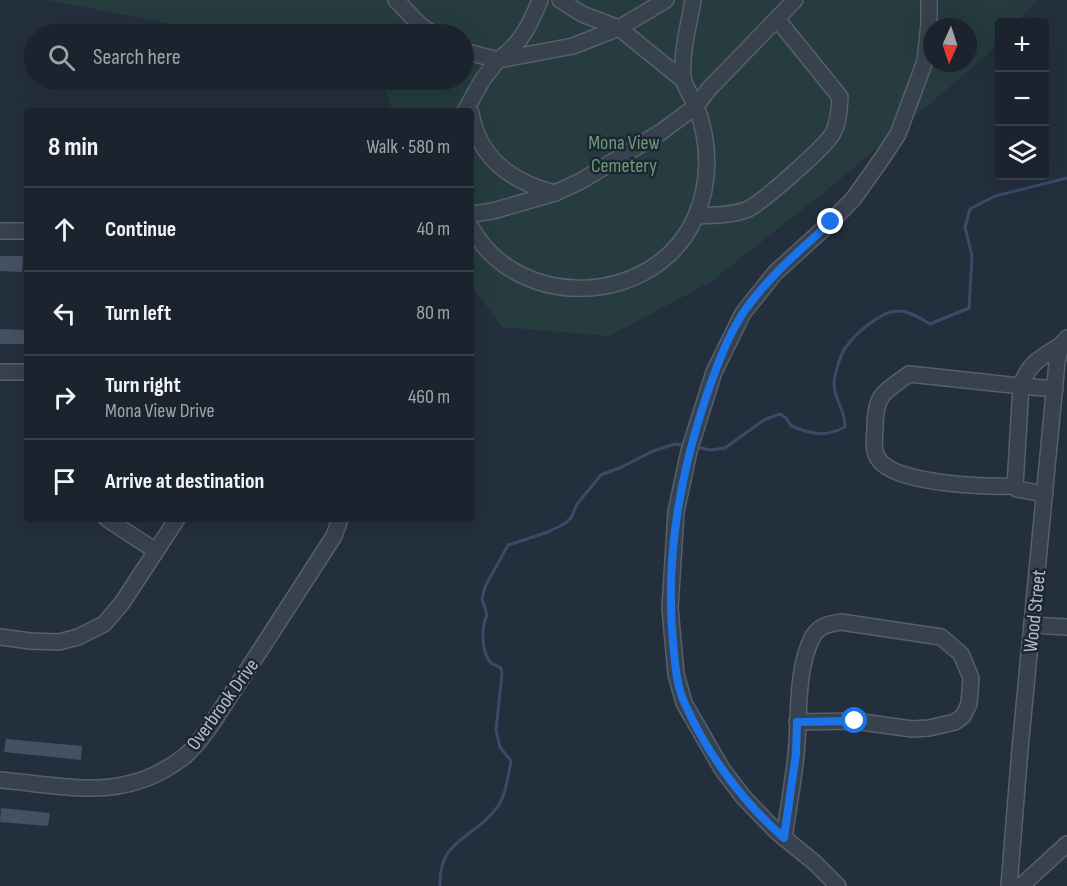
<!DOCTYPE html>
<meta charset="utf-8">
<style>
:root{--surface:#1b232e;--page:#282f3a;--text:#f1f3f6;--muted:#a0a4aa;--line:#39404a}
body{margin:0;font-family:"Sofia Sans Condensed",sans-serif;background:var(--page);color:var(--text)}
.controls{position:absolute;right:18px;top:18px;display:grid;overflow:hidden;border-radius:6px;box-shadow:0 6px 24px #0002}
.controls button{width:54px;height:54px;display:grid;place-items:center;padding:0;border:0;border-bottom:2px solid var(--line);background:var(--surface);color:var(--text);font:30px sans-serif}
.compass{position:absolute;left:923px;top:18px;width:54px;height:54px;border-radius:50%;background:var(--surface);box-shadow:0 6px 24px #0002;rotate:183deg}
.stop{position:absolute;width:18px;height:18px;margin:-14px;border:4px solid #1a73e8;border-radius:50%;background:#fff}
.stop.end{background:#1a73e8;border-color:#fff;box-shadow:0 2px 6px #0008}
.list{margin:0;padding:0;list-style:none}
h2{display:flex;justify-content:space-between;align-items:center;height:78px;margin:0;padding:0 24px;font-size:26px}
h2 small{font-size:20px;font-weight:400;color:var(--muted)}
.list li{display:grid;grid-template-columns:39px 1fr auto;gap:18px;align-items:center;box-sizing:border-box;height:84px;padding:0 24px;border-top:2px solid var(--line)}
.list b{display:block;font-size:22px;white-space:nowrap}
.list p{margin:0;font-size:20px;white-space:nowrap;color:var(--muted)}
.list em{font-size:20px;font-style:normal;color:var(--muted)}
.icon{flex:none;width:33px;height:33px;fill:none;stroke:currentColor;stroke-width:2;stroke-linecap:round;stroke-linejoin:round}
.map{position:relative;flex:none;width:1067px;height:886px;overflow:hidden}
.search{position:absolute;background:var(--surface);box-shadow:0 6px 24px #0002;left:24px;top:24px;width:450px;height:66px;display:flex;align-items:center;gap:15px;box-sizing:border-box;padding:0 21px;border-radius:33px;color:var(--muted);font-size:22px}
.panel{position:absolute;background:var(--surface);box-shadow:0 6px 24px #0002;left:24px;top:108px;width:450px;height:414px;border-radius:6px}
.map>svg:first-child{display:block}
</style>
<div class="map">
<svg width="1067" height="886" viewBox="0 0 1067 886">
<rect width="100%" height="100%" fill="#242f3e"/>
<path fill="#263c3f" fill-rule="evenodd" d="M47 0H1038L1017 22H1000L999 41 985 57 821 195 709 283 609 336 502 327 471 285V111H392L383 80H464V34H225ZM932 27H968V63H932Z"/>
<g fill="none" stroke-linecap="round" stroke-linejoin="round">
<g stroke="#394c67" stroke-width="3">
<path d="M696 447 710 450 725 448 764 420 780 414 786 418 791 426C812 434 824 438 845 427 846 410 833 399 834 382 835 373 840 355 846 347 855 334 882 310 899 311 910 311 921 319 930 324L969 308 972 256 965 227 970 209 995 196 1067 178"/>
<path d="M440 886C438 838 475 839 498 806 506 794 508 776 511 761L500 747 496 730 502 674 501 668C498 666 494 665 491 663 481 652 481 627 487 615L482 599 485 587 508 545 548 532 564 524 571 518 577 504 601 475 622 467 653 451 675 444 686 446"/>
</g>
</g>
<g fill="#455162">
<polygon points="0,256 23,256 22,272 0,271"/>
<polygon points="0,329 26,330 26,344 0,344"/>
<polygon points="6,739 82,746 81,760 4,752"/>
<polygon points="1,808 50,813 48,826 0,822"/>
</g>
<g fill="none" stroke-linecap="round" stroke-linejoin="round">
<g stroke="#565f6c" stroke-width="18">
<g id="minor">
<polyline points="396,0 420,25 433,34"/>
<polyline points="560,0 582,14 619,28 666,0"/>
<path d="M464 51 498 60C520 45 530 25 540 0"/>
<polyline points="465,111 483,79 498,60 573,46 619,28 683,80"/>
<path d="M471 113C479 159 512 182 555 193"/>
<polyline points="471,214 493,211 555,193 581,181 661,132 696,106 709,89 795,0"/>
<path d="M696 216C713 215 730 216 746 210 761 204 825 147 833 133 839 122 839 109 840 97L777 19"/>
<path d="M471 227C518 313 655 307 695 218 711 182 710 142 696 106 692 97 684 87 683 77 681 52 689 25 693 0"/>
<polyline points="0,231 27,231"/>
<polyline points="0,372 27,372"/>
<path d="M1015 486C984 487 906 484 883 464 872 455 874 442 875 429 875 394 883 393 909 374L1021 386C1028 363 1042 357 1061 345"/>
<polyline points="1045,494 1017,489 1015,486 1021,386 1055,389"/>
<polyline points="107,519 156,551"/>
<polyline points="1033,625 1067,627"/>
<polyline points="0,637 30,641 59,642 78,637 104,624 122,603 177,519"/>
<path d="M0 780C38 783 86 793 123 785 145 781 167 770 185 756 205 738 219 712 234 690 268 639 301 587 334 536L340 519"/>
<path d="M784 838C788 811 793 783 796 755 800 718 795 670 813 636 820 625 829 624 841 622L941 637 961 654 971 678 969 704 963 716 955 722 929 728 912 729 855 721 797 722"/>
<polyline points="838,886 815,863 777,832 744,798 722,769 684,703 676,674 670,608 676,512 689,451 714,372 743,313 775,273 831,222 854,198 883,157 898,134 925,61 929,23 929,0"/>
<polyline points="1009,886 1020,749 1057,362 1061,345 1067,338"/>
<polyline points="1021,886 1067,844"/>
</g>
</g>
<use href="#minor" stroke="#38414e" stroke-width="15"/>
</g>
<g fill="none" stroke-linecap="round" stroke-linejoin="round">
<path stroke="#1a73e8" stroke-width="8" d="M831 222C800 250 767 278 743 313 726 339 715 371 705 400 679 479 665 559 673 642 675 662 676 685 685 704 707 754 743 802 784 838L796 754 797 722 855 721"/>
</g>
<g text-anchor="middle" stroke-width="5" stroke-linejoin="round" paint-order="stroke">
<g font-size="20" fill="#6b9a76" stroke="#1d2633">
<text x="624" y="149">Mona View<tspan x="624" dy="23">Cemetery</tspan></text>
</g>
<g font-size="20" fill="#b4bcc9" stroke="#1d2633">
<text transform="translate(1034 611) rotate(-84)" y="7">Wood Street</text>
<text transform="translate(222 704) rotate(-54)" y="7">Overbrook Drive</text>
</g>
</g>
</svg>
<div class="controls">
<button>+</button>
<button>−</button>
<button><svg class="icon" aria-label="layers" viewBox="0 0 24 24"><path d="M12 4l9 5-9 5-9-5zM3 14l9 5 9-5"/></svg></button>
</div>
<svg class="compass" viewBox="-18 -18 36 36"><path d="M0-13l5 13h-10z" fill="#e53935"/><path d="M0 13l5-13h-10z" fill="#a0a4aa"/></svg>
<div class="stop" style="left:855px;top:721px"></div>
<div class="stop end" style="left:831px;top:222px"></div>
<div class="search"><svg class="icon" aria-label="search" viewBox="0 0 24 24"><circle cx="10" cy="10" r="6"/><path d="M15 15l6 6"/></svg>Search here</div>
<section class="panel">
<h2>8 min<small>Walk · 580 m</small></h2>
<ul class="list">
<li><svg class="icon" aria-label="ahead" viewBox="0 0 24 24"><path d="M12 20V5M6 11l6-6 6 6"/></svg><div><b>Continue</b></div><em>40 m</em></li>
<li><svg class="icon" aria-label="left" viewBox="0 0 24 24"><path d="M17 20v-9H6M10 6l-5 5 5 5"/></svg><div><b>Turn left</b></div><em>80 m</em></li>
<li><svg class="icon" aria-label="right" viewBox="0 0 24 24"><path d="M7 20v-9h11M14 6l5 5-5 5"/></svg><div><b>Turn right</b><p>Mona View Drive</p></div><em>460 m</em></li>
<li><svg class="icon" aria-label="arrive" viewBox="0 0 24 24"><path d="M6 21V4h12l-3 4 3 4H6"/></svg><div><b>Arrive at destination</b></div></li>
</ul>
</section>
</div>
